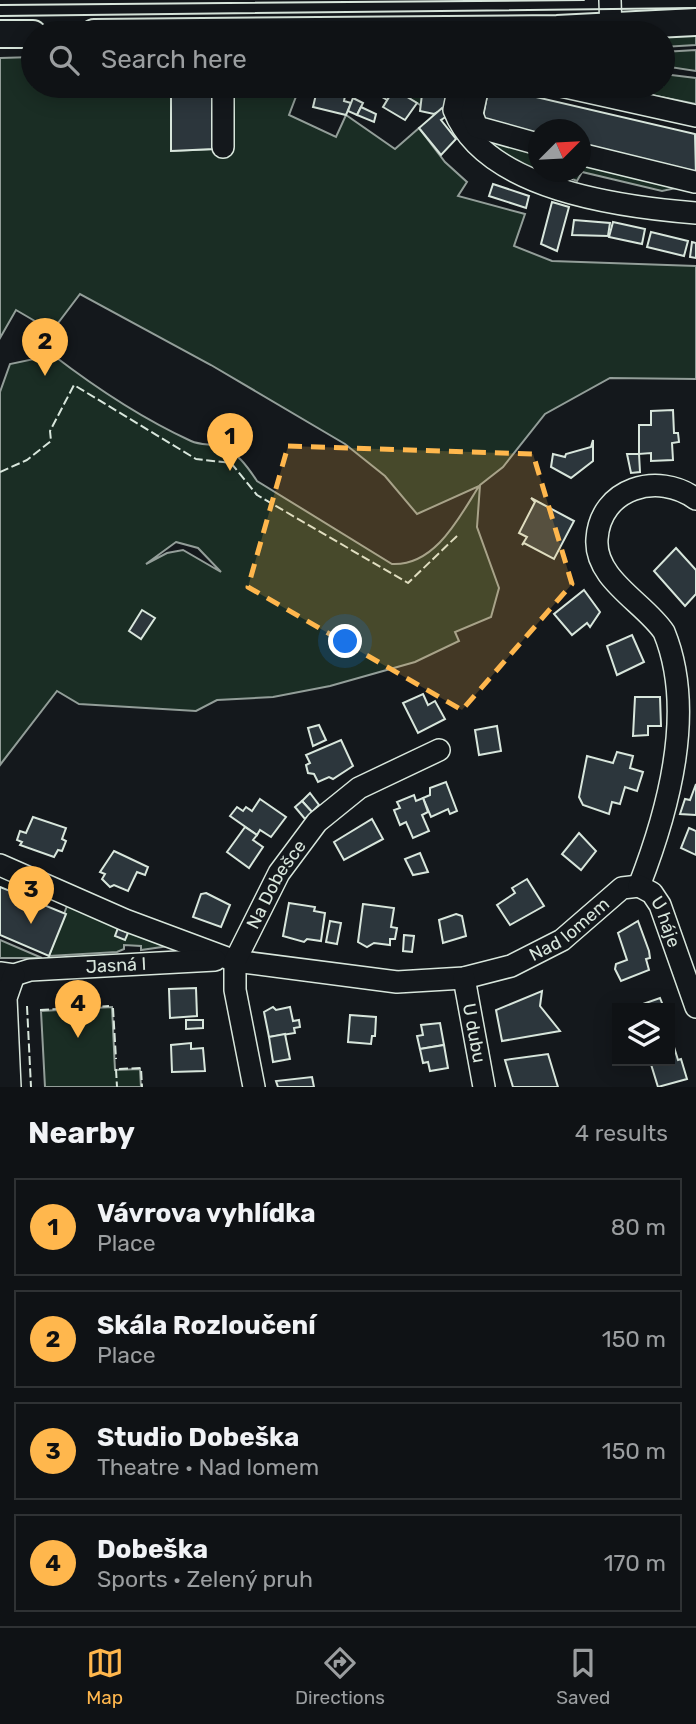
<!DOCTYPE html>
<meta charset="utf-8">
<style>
:root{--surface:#0f1215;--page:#181b1e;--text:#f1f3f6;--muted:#9b9ea0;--line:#2f3234;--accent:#ffb74d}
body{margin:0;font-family:Rubik,sans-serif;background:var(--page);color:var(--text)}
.controls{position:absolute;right:21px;bottom:21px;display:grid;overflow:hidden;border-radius:0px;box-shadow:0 4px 18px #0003}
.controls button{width:63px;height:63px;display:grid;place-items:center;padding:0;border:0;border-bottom:2px solid var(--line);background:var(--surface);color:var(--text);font:35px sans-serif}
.compass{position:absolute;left:528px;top:119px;width:63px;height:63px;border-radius:50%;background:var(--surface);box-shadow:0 4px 18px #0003;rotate:66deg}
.you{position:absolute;left:346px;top:642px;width:24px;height:24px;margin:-18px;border:5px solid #fff;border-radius:50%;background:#1a73e8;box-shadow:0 0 0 10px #1a73e833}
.badge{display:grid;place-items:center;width:46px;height:46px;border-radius:50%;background:var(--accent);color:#111;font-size:23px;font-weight:700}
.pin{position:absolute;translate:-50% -58px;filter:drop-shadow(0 2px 4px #0008)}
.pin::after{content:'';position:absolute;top:37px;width:24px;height:21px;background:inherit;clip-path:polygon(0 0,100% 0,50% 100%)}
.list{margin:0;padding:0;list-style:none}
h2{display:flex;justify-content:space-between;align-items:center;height:91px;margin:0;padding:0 28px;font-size:30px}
h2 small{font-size:23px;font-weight:400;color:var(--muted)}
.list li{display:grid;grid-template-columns:46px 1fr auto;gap:21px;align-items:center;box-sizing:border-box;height:98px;margin:0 14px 14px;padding:0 14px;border:2px solid var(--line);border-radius:0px}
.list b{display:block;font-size:26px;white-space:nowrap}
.list p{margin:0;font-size:23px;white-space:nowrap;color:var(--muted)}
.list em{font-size:23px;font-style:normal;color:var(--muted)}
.icon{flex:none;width:38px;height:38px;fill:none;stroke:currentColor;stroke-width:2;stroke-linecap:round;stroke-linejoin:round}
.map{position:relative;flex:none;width:696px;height:1087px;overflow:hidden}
.search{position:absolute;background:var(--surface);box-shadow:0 4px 18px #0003;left:21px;right:21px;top:21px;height:77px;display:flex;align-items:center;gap:18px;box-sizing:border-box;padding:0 24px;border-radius:38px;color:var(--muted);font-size:26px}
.sheet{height:539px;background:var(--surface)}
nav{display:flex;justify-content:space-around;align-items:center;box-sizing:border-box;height:98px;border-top:2px solid var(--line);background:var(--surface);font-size:19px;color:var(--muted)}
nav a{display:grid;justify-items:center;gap:4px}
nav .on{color:var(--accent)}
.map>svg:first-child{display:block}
</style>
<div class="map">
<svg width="696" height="1087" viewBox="0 0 696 1087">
<rect width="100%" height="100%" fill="#14181c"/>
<g fill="#1a2d24" stroke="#939e99" stroke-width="2" fill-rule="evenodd">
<polygon points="696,33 696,45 663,47 663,35"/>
<polygon points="696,50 696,71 663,66 663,52"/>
<path d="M33 57V86H183V90H171L172 151 214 149V86H300L289 115 336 137 346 115 395 149 419 128 445 162 467 182 458 196 525 214 514 246 552 261 696 266V379L610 378 545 414 503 467 480 485 477 527 499 588 491 617 455 632 459 641 415 662 330 686 273 697 217 700 196 711 79 704 57 691 0 765V392L10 364 53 355C96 388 143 419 191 441 200 445 209 444 218 446 237 451 247 466 257 481L392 564C435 566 459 518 479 486L417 514 385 476 345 444 211 365 80 294 52 331 16 310 0 338V58ZM176 542 198 548 221 572 183 550 167 553 146 564Z"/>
<polygon points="663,74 696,78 696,104 637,92 638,86 663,86"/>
<polygon points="389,86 423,86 422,106"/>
<polygon points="469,86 489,86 482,121 538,139 538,172 552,172 551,176 499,166"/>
<polygon points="581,148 696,176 696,192 676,188 662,191 582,172 577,181 572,179 574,172 580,172"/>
<polygon points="68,903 169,946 141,950 141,946 124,945 124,949 117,952 49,956"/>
<polygon points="0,940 42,958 0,958"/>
<polygon points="112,1007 115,1070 140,1069 141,1087 45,1087 41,1011"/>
</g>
<g fill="#2c363c" stroke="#d8e6dc" stroke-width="2">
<polygon points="183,86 214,86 214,149 171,151 171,90 183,90"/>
<polygon points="318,86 355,86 345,96 344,101 351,103 346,115 313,107"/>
<polygon points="364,86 389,86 394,89 387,100"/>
<polygon points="423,86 453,86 446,108 434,114 420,111"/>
<polygon points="489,86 695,134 696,176 580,148 580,130 538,130 538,139 482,122"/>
<polygon points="394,89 417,103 405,120 383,107"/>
<polygon points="353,98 363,103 357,115 348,111"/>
<polygon points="361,107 376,114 374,122 357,115"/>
<polygon points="442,108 447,116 441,120 456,139 441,155 419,128"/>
<polygon points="552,172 574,172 572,179 551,174"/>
<polygon points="493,184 529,196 526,208 489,196"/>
<polygon points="552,202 569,207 557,251 541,244"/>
<polygon points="574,220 610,223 608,236 572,235"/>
<polygon points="613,222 645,229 642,244 609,237"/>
<polygon points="651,232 688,241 684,256 647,247"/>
<polygon points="692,242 696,243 696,258 690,257"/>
<polygon points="673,410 674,433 678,433 679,442 672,443 673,460 651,461 651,453 639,454 639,425 651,425 651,411"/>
<polygon points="593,440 593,461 571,478 551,467 553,454 565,457 566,454 591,447"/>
<polygon points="627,454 639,454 640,472 631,473"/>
<polygon points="531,498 574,521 554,559 524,543 522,545 527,537 519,533 535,502"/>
<polygon points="676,548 696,570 696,594 685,606 654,571"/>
<polygon points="584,590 600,612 590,627 587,623 572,635 554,614"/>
<polygon points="142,610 155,618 141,639 129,631"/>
<polygon points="632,635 644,662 617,675 607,646"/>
<polygon points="423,694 428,705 435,701 445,719 418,733 403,703"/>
<polygon points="635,697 660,697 661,726 648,726 648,735 633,736"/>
<polygon points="319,725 326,740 313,746 308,728"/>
<polygon points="497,726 501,751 479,755 475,730"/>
<polygon points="341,740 353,766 333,779 329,777 318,782 314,774 308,773 306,765 310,763 306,755"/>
<polygon points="617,752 633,756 630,768 643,772 637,791 625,787 620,804 612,802 609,814 583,805 579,797 587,756 613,763"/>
<polygon points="446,782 457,811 450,814 448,809 431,817 423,798 430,795 430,788"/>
<polygon points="696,784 696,815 680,814 685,799 690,800"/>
<polygon points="310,793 319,805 312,812 302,801"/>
<polygon points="414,795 416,801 423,798 428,812 422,815 429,831 413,838 406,822 400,825 394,810 400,808 397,802"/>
<polygon points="260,799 286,817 271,837 260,830 257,835 230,816 237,807 243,811 246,807 252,811"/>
<polygon points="302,801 312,812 305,819 295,807"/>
<polygon points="33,817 66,828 62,839 66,841 62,851 58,850 54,857 20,845 22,842 17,840 20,831 26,833"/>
<polygon points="372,819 383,839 344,860 334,842"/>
<polygon points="245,827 257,835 253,840 263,847 249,868 227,852"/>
<polygon points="689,828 696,831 696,855 681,848"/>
<polygon points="579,833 596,851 581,870 562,854"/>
<polygon points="114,851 148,867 145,875 137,872 128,891 114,885 110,887 102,879 105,874 100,872"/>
<polygon points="420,853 428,872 413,875 405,859"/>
<polygon points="527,879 544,906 510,925 497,905 515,893 512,888"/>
<polygon points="0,887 66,914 49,956 0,935"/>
<polygon points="206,893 230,905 221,927 193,917 201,894"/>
<polygon points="289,903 315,907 314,911 325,913 321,941 307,939 304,942 283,936"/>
<polygon points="363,904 394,908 391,927 397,928 395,939 390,939 390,945 374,943 367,947 358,942"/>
<polygon points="456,914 462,916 466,936 443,943 439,920"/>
<polygon points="330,921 341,923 337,944 326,942"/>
<polygon points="638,921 649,951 650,958 646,959 649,970 621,981 615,969 616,964 627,960 618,933"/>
<polygon points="118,928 128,933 125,940 115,936"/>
<polygon points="404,935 414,936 412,952 403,951"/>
<polygon points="196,988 197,1016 170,1018 169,989"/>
<polygon points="542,991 540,1006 560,1031 502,1041 496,1010"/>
<polygon points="660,998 664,1008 642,1008 640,1005"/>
<polygon points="273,1007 276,1010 290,1007 293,1021 299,1020 300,1027 294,1028 295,1033 269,1037 264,1012"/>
<polygon points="350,1015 376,1017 375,1036 372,1036 371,1044 348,1042"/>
<polygon points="186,1020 203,1020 203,1028 186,1029"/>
<polygon points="440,1023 444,1045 420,1049 417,1036 423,1035 421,1025"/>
<polygon points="285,1034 290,1059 273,1062 269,1037"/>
<polygon points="191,1043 191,1049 203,1048 205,1071 172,1072 171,1045"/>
<polygon points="444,1045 448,1068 430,1071 428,1062 423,1063 420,1049"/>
<polygon points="670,1045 674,1047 678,1060 681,1059 687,1079 658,1087 650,1061 670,1061"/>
<polygon points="548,1054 558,1087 513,1087 505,1060"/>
<polygon points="312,1077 314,1087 278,1087 276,1081"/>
</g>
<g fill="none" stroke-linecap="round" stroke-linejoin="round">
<g stroke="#d8e6dc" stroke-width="24">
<g id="minor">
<polyline points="610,0 611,33"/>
<polyline points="223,86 223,147"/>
<path d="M459 86 454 110C485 190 621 207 696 213"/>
<polyline points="478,86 472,114 477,127 538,144"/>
<polyline points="561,86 696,116"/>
<polyline points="580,154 695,182"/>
<path id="s1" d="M0 865 125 920 235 961 397 982 464 978 511 966 562 940 622 888 639 886"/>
<path d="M639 886C669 809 696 710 664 632 645 603 594 579 597 539 600 488 658 471 696 499"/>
<path id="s2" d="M639 886 652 893 660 905 696 1007"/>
<path id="s3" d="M0 973 14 975 30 970 215 960"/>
<path id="s4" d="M464 978 484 1087"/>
<polyline points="10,1087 6,998 14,975"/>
<path id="s5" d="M254 1087 235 990V961L279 873 317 822 359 788 439 750"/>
</g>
</g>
<g stroke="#d8e6dc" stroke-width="30">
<g id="major">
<polyline points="94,33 557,29 696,22"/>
<polyline points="0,34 33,34"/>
</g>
</g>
<use href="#minor" stroke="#14181c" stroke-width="21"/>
<use href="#major" stroke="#14181c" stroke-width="26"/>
<g stroke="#d8e6dc" stroke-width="2">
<polyline points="0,5 584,0"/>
<polyline points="0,16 696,8"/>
</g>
<g stroke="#d8e6dc" stroke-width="2" stroke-dasharray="9 3.5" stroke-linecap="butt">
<polyline points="0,472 27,460 51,441 50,431 74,385 196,459 231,463 257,495 408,583 458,535"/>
<polyline points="27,1006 31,1087"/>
<polyline points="113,1008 116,1059"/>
<polyline points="40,1010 109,1006"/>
<polyline points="116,1069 117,1087"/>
<polyline points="119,1069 141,1068 142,1087"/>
</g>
</g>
<path fill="#ffb74d" fill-opacity="0.2" stroke="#ffb74d" stroke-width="5" stroke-dasharray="14 9" stroke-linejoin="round" d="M288 446 533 454 572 584 462 710 248 587Z"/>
<g text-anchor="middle" stroke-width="5" stroke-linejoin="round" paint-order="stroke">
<g font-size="18" fill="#d8e6dc" stroke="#14181c">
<text dy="6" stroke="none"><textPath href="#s5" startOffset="215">Na Dobešce</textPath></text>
<text dy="6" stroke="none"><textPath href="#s2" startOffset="47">U háje</textPath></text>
<text dy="6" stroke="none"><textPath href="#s1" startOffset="602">Nad lomem</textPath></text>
<text dy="6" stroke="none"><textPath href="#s3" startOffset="117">Jasná I</textPath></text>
<text dy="6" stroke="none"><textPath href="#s4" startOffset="56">U dubu</textPath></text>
</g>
</g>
</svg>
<div class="controls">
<button><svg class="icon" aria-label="layers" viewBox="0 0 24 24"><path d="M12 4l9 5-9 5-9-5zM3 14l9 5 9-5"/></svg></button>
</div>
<svg class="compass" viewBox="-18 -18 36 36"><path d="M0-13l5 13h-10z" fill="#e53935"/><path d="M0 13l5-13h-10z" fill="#9b9ea0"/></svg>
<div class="you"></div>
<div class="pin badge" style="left:230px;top:471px">1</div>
<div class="pin badge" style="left:45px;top:376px">2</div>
<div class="pin badge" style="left:31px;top:924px">3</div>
<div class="pin badge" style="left:78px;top:1038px">4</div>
<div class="search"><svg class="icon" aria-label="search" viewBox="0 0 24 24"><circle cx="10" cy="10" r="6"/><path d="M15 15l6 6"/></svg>Search here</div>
</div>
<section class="sheet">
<h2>Nearby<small>4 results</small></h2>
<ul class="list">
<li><span class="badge">1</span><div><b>Vávrova vyhlídka</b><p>Place</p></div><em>80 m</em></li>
<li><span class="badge">2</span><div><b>Skála Rozloučení</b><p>Place</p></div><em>150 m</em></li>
<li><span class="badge">3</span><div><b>Studio Dobeška</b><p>Theatre · Nad lomem</p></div><em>150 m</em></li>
<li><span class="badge">4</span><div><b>Dobeška</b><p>Sports · Zelený pruh</p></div><em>170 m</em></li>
</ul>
</section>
<nav>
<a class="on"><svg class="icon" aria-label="map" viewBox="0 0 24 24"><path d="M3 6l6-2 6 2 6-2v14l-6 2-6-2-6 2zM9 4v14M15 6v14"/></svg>Map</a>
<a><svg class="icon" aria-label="directions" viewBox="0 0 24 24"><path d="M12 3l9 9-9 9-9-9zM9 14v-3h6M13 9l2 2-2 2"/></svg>Directions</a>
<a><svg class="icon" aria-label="saved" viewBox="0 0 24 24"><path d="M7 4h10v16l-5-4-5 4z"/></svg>Saved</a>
</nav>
